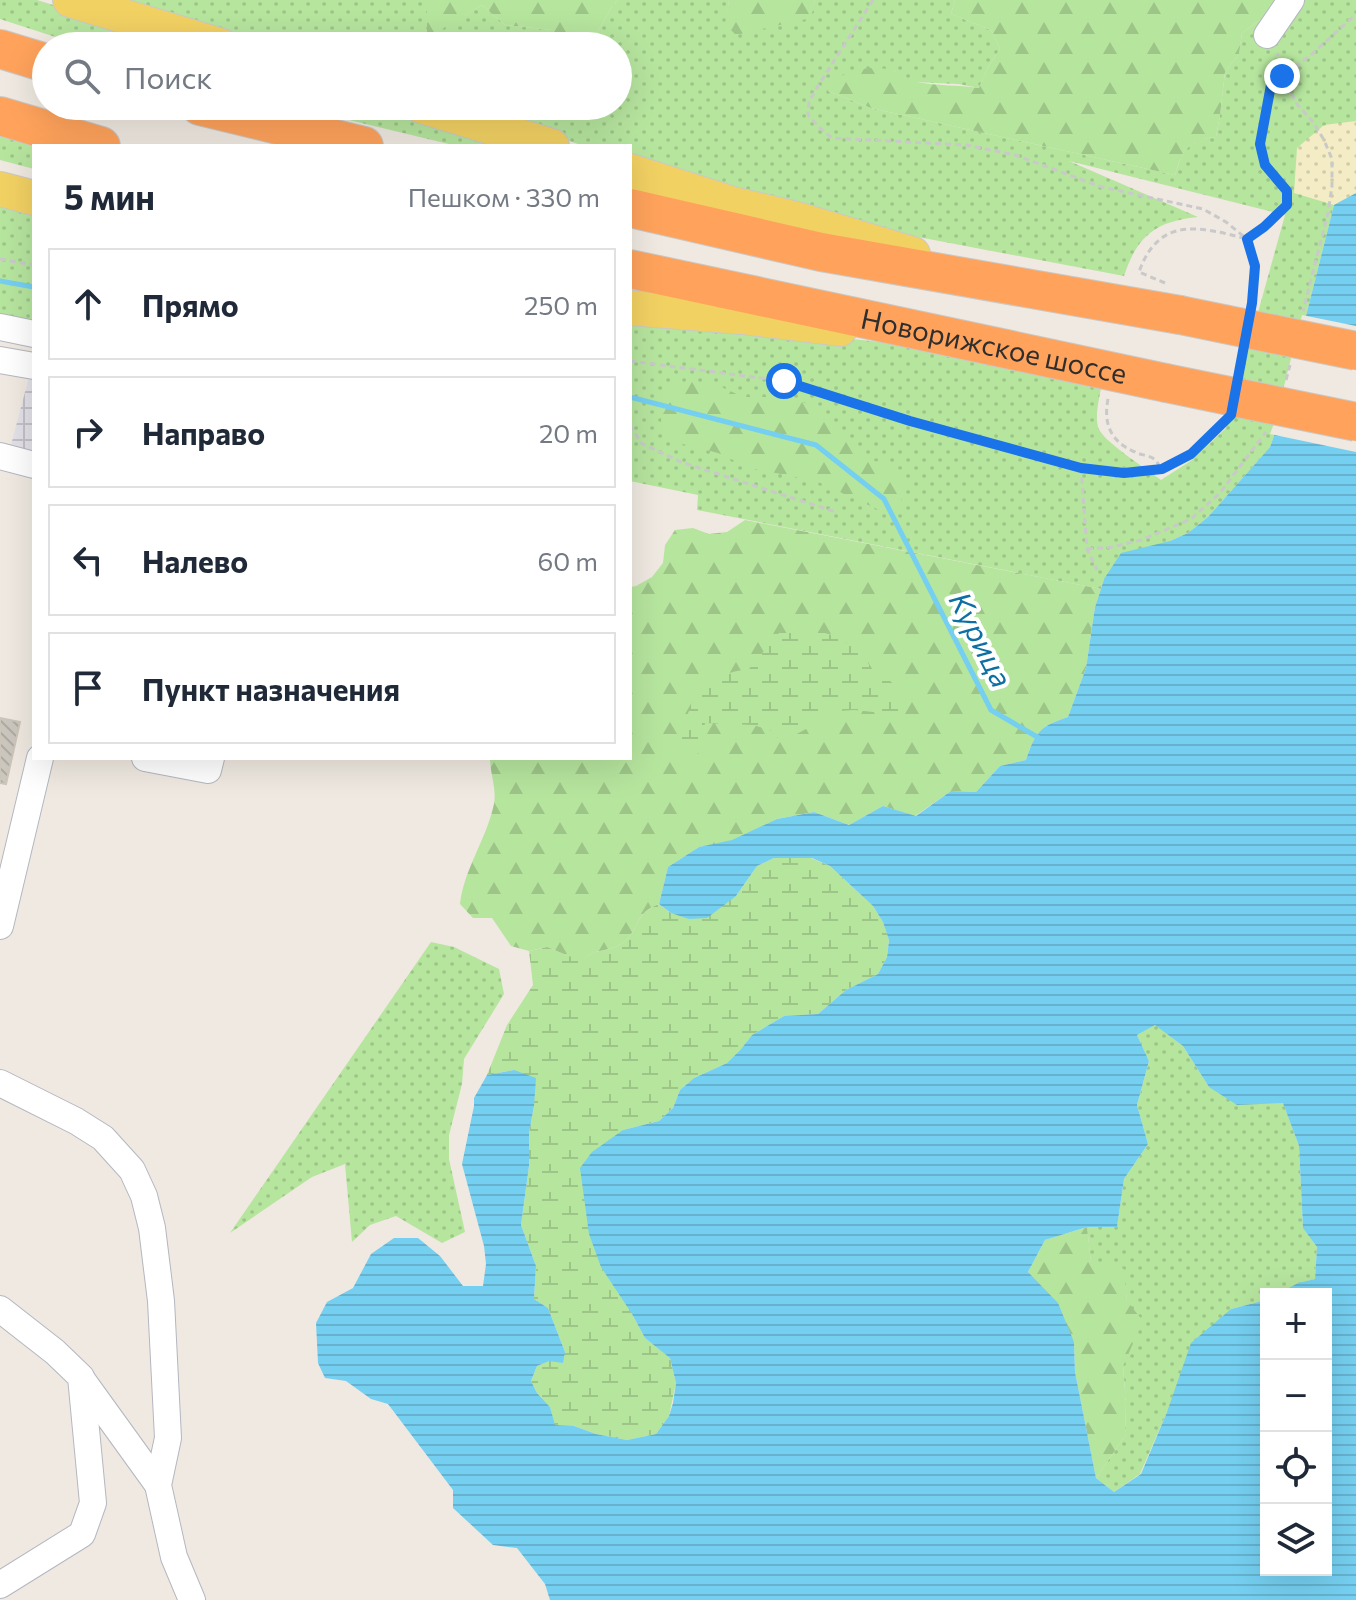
<!DOCTYPE html>
<html lang="ru">
<meta charset="utf-8">
<style>
:root{--surface:#fff;--page:#f6f6f7;--text:#1f2937;--muted:#747a83;--line:#e0e1e3}
body{margin:0;font-family:Commissioner,sans-serif;background:var(--page);color:var(--text)}
.controls{position:absolute;right:24px;bottom:24px;display:grid;overflow:hidden;border-radius:0px;box-shadow:0 8px 32px #0002}
.controls button{width:72px;height:72px;display:grid;place-items:center;padding:0;border:0;border-bottom:2px solid var(--line);background:var(--surface);color:var(--text);font:40px sans-serif}
.stop{position:absolute;width:24px;height:24px;margin:-18px;border:6px solid #1a73e8;border-radius:50%;background:#fff}
.stop.end{background:#1a73e8;border-color:#fff;box-shadow:0 2px 8px #0008}
.list{margin:0;padding:0;list-style:none}
h2{display:flex;justify-content:space-between;align-items:center;height:104px;margin:0;padding:0 32px;font-size:34px}
h2 small{font-size:26px;font-weight:400;color:var(--muted)}
.list li{display:grid;grid-template-columns:52px 1fr auto;gap:24px;align-items:center;box-sizing:border-box;height:112px;margin:0 16px 16px;padding:0 16px;border:2px solid var(--line);border-radius:0px}
.list b{display:block;font-size:30px;white-space:nowrap}
.list em{font-size:26px;font-style:normal;color:var(--muted)}
.icon{flex:none;width:44px;height:44px;fill:none;stroke:currentColor;stroke-width:2;stroke-linecap:round;stroke-linejoin:round}
.map{position:relative;flex:none;width:1356px;height:1600px;overflow:hidden}
.search{position:absolute;background:var(--surface);box-shadow:0 8px 32px #0002;left:32px;top:32px;width:600px;height:88px;display:flex;align-items:center;gap:20px;box-sizing:border-box;padding:0 28px;border-radius:44px;color:var(--muted);font-size:30px}
.panel{position:absolute;background:var(--surface);box-shadow:0 8px 32px #0002;left:32px;top:144px;width:600px;height:616px;border-radius:0px}
.map>svg:first-child{display:block}
</style>
<div class="map">
<svg width="1356" height="1600" viewBox="0 0 1356 1600">
<defs>
<pattern id="industrial-grid" width="8" height="8" patternUnits="userSpaceOnUse" patternTransform="scale(2)"><rect width="8" height="8" fill="#e3e1e8"/><path d="M0 4h8M4 0v8" fill="none" stroke="#c3c1c7"/></pattern>
<pattern id="green-dots" width="8" height="8" patternUnits="userSpaceOnUse" patternTransform="scale(2)"><rect width="8" height="8" fill="#b6e59e"/><path d="M2 2h.1M6 6h.1" fill="none" stroke="#9dc588" stroke-width="1.8" stroke-linecap="round"/></pattern>
<pattern id="forest-firs" width="22" height="20" patternUnits="userSpaceOnUse" patternTransform="scale(2)"><rect width="22" height="20" fill="#b6e59e"/><path d="M5 1l3.5 6h-7zM16 11l3.5 6h-7z" fill="#9dc588"/></pattern>
<pattern id="wetland-marsh" width="20" height="14" patternUnits="userSpaceOnUse" patternTransform="scale(2)"><rect width="20" height="14" fill="#b6e59e"/><path d="M1 5h8M5 5V1M11 12h8M15 12V8" fill="none" stroke="#9dc588"/></pattern>
<pattern id="sand-dots" width="8" height="8" patternUnits="userSpaceOnUse" patternTransform="scale(2)"><rect width="8" height="8" fill="#f3ecc5"/><path d="M2 2h.1M6 6h.1" fill="none" stroke="#d1cbaa" stroke-width="1.8" stroke-linecap="round"/></pattern>
<pattern id="water-rules" width="6" height="5" patternUnits="userSpaceOnUse" patternTransform="scale(2)"><rect width="6" height="5" fill="#75cff0"/><path d="M0 2.5h6" fill="none" stroke="#66b2ce"/></pattern>
<pattern id="building-back-hatch" width="6" height="6" patternUnits="userSpaceOnUse" patternTransform="scale(2)"><rect width="6" height="6" fill="#cbc7bf"/><path d="M-1 5l2 2M0 0l6 6M5-1l2 2" fill="none" stroke="#afaba4"/></pattern>
</defs>
<rect width="100%" height="100%" fill="#efe9e1"/>
<polygon fill="url(#industrial-grid)" points="34,358 34,455 10,449"/>
<g fill="url(#green-dots)">
<polygon points="0,0 37,0 187,46 83,46 0,19"/>
<polygon points="103,0 427,0 427,37 482,5 505,25 553,30 567,46 256,46"/>
<path d="M618 0H729L726 24 810 18 815 0H955L951 14 991 30 1000 49 988 67 979 88 958 84 914 82 894 71 828 91 871 108 1175 175C1183 150 1188 139 1216 137L1220 115 1225 72 1239 54 1242 33 1260 20 1278 0H1356V193L1334 205 1280 419 1270 447 1208 517 1188 533 1170 541 1104 579 1101 589 697 510 698 495 630 481V318L732 326 880 342 1101 388C1099 400 1095 415 1098 427 1102 441 1147 469 1161 480L1192 460 1226 428 1285 215 1069 161 1198 217C1156 221 1137 236 1124 276L897 233 630 161V146H584L516 123V106H618V46H590L612 6Z"/>
<polygon points="291,106 389,106 520,146 457,146"/>
<polygon points="0,131 51,146 34,146 34,169 0,160"/>
<polygon points="0,199 34,207 34,324 0,314"/>
<polygon points="431,942 454,947 499,969 504,994 464,1059 462,1084 449,1135 449,1159 465,1232 442,1243 396,1216 370,1225 352,1242 345,1164 312,1177 230,1233"/>
<path d="M1155 1024 1183 1046 1209 1087 1283 1102 1299 1146 1303 1227 1317 1247 1315 1279C1298 1283 1283 1294 1266 1294V1300L1231 1309 1167 1412 1140 1474 1114 1492 1096 1478 1125 1436 1126 1403 1123 1366 1127 1301 1123 1269 1091 1263 1087 1227 1117 1226 1124 1179 1148 1144 1137 1105 1149 1061 1137 1035Z"/>
</g>
<g fill="url(#forest-firs)">
<polygon points="427,0 618,0 612,6 590,46 567,46 552,30 505,25 482,5 427,38"/>
<polygon points="729,0 815,0 811,18 736,35 725,24"/>
<path d="M955 0H1278L1260 20 1242 33 1239 54 1225 72 1220 115 1216 137C1189 139 1182 151 1175 175L871 108 828 91C837 69 874 64 894 71 902 74 909 80 917 82 937 86 959 85 979 88L988 67 1000 49 991 30 951 14Z"/>
<polygon points="687,381 715,384 743,397 774,397 820,406 860,453 872,460 901,470 908,484 901,498 906,513 890,515 816,481 750,468 718,453 671,441 662,427 658,395 671,386"/>
<path d="M745 520 1101 589 1095 607 1086 668 1068 717C1039 727 1036 731 1026 760L1000 766 976 792 951 791 915 816 883 806 849 825 814 812 777 819 732 841 699 847 668 867 659 904C635 913 640 927 626 940 616 949 607 949 596 952 590 954 584 958 579 961L547 947 529 951 511 946 492 918H473L460 904C464 870 485 841 493 808 498 791 490 775 490 758H630V587L636 586 652 577 663 563 665 545 675 530 693 528 709 534 727 532Z"/>
<polygon points="1087,1227 1091,1262 1124,1269 1127,1301 1143,1321 1123,1366 1126,1403 1125,1436 1096,1478 1075,1372 1074,1342 1028,1272 1045,1240"/>
</g>
<g fill="url(#wetland-marsh)">
<path d="M779 633H825L840 638 863 656 872 669 897 686 902 715 854 710 839 711 782 742 770 730 753 725 705 723 699 753 686 760C677 738 680 732 689 711 691 705 692 697 696 692 706 678 732 671 749 669Z"/>
<path d="M774 858H811L830 866 873 906 883 922 889 939 887 957 878 974 846 990 818 1014 784 1016 752 1035 741 1049 727 1063 694 1078 680 1090 673 1108 659 1121 623 1130 632 1314 645 1338 670 1357 676 1383 669 1416 656 1434 627 1440 596 1434 574 1426 554 1425 550 1407 537 1393 531 1381 537 1366 565 1352 548 1308 534 1299 536 1266 521 1225 529 1166V1133L534 1106 514 1070 487 1075 507 1025 533 985 529 951 547 947 579 960C584 958 590 954 596 952 607 949 616 949 626 940 640 927 635 913 659 904L671 913 736 896 757 866Z"/>
</g>
<polygon fill="url(#sand-dots)" points="1356,121 1356,193 1334,205 1294,193 1297,148 1324,125"/>
<path fill="url(#water-rules)" fill-rule="evenodd" d="M1356 193V1600H550L545 1584 517 1548 493 1545 453 1508V1490L388 1404 371 1399 346 1381 325 1378 318 1363 316 1323 327 1302 353 1288 371 1254 394 1238H418L440 1256 463 1286H483L486 1264 484 1246 462 1164 474 1106V1098L487 1075 514 1070 536 1078 534 1106 529 1133V1166L521 1225 536 1266 534 1299 548 1308 565 1352 563 1363 549 1361 537 1366 531 1381 537 1393 550 1407 555 1425 574 1426 596 1434 627 1440 656 1434 669 1416 673 1403 676 1383 670 1358 645 1338 632 1314 601 1267 589 1234 580 1168 592 1152 623 1130 659 1121 673 1108 680 1090 694 1078 727 1063 741 1049 752 1035 784 1016 818 1014 846 990 878 974 887 957 889 940 883 922 873 906 830 866 812 858H774L757 866 736 896 707 918 689 919 671 913 659 904 668 867 699 847 732 840 777 819 814 812 849 825 883 806 916 816 951 791 976 792 1000 766 1026 760C1036 731 1039 727 1068 717L1086 668 1095 607 1101 589 1104 579 1121 553 1170 541 1188 533 1208 517 1270 447 1280 419 1334 205ZM1155 1025 1183 1046 1209 1087 1237 1105 1283 1103 1299 1146 1303 1228 1317 1247 1315 1279 1298 1283 1278 1294H1326V1570H1266V1300L1231 1309 1191 1343 1167 1412 1141 1474 1114 1492 1096 1478 1075 1372 1074 1342 1058 1303 1028 1272 1045 1240 1087 1227H1117L1124 1179 1148 1144 1137 1105 1149 1061 1137 1035Z"/>
<polygon fill="#efe9e1" points="1302,315 1356,326 1356,452 1270,434 1276,418"/>
<g fill="none" stroke-linecap="round" stroke-linejoin="round">
<g stroke="#75cff0" stroke-width="5">
<polyline points="0,281 34,287"/>
<polyline points="630,397 816,445 884,499 991,710 1039,738"/>
</g>
</g>
<polygon fill="url(#building-back-hatch)" stroke="#cbc5ba" stroke-width="2" points="0,718 20,722 6,784 0,783"/>
<g fill="none" stroke-linecap="round" stroke-linejoin="round">
<g stroke="#b4b7c1" stroke-width="28">
<g id="minor">
<polyline points="1267,35 1291,0"/>
<polyline points="0,327 34,334"/>
<polyline points="0,360 34,366"/>
<polyline points="0,456 34,465"/>
<polyline points="145,758 208,770 211,758"/>
<polyline points="0,926 40,758"/>
<polyline points="0,1083 76,1121 103,1138 132,1170 144,1196 152,1228 161,1301 168,1438 158,1485 174,1557 192,1600"/>
<polyline points="0,1309 55,1352 81,1377 93,1503 82,1534 0,1585"/>
<polyline points="83,1381 158,1485"/>
</g>
</g>
<g stroke="#c9c9c9" stroke-width="36">
<g id="major">
<polyline points="70,0 222,46"/>
<polyline points="421,106 552,146"/>
<polyline points="630,171 733,204 797,219 913,254"/>
<polyline points="0,189 34,198"/>
<polyline points="630,308 742,317 840,329"/>
</g>
</g>
<g stroke="#c9c9c9" stroke-width="40">
<g id="highway">
<polyline points="0,49 46,63"/>
<polyline points="200,106 364,146"/>
<polyline points="0,116 101,146"/>
<polyline points="630,208 821,252 1180,315"/>
<path id="s1" d="M630 269 1166 383"/>
</g>
</g>
<g stroke="#c9c9c9" stroke-width="3" stroke-dasharray="6 4" stroke-linecap="butt">
<polyline points="873,0 816,89 809,102 808,115 820,128 832,138 966,145 1015,155 1102,187 1203,209 1226,222 1247,239 1255,266 1252,301"/>
<polyline points="1282,76 1297,104 1313,122 1324,140 1332,159 1332,186 1328,213 1303,311"/>
<polyline points="1271,85 1311,55 1356,14"/>
<polyline points="0,259 34,265"/>
<path d="M1165 283 1139 272C1159 215 1201 227 1247 239L1264 227 1287 205V191L1265 165 1260 144 1262 126 1278 53"/>
<polyline points="630,361 784,381 910,421 1081,468 1124,473 1162,469 1172,465 1191,454 1223,423"/>
<polyline points="1239,372 1242,356"/>
<polyline points="1286,380 1290,365"/>
<path d="M1108 399C1103 424 1111 442 1135 452 1140 455 1149 455 1154 459 1157 461 1159 466 1162 469"/>
<polyline points="630,425 641,443 681,462 836,512"/>
<polyline points="1081,468 1087,549 1097,570"/>
<polyline points="1087,549 1112,547 1141,540 1191,519 1220,493 1266,432"/>
</g>
<use href="#minor" stroke="#fff" stroke-width="26"/>
<use href="#major" stroke="#f2d163" stroke-width="34"/>
<use href="#highway" stroke="#ffa35c" stroke-width="38"/>
<g stroke="#c9c9c9" stroke-width="40" stroke-linecap="butt">
<g id="highway-bridge">
<polyline points="1180,315 1356,351"/>
<polyline points="1166,383 1356,422"/>
</g>
</g>
<use href="#highway-bridge" stroke="#ffa35c" stroke-width="38"/>
</g>
<g fill="none" stroke-linecap="round" stroke-linejoin="round">
<polyline stroke="#1a73e8" stroke-width="10" points="784,381 910,421 1081,468 1124,473 1162,469 1191,454 1231,415 1252,303 1255,266 1247,239 1264,227 1287,205 1287,191 1265,165 1260,144 1271,85 1282,76"/>
</g>
<g text-anchor="middle" stroke-width="8" stroke-linejoin="round" paint-order="stroke">
<g font-size="28" fill="#2e2e2e" stroke="#fff">
<text dy="10" stroke="none"><textPath href="#s1" startOffset="372">Новорижское шоссе</textPath></text>
</g>
<g font-size="30" font-style="italic" fill="#0d6fa3" stroke="#fff">
<text transform="translate(980 640) rotate(63)" y="10">Курица</text>
</g>
</g>
</svg>
<div class="controls">
<button>+</button>
<button>−</button>
<button><svg class="icon" aria-label="locate" viewBox="0 0 24 24"><circle cx="12" cy="12" r="6"/><path d="M12 2v4M12 18v4M2 12h4M18 12h4"/></svg></button>
<button><svg class="icon" aria-label="layers" viewBox="0 0 24 24"><path d="M12 4l9 5-9 5-9-5zM3 14l9 5 9-5"/></svg></button>
</div>
<div class="stop" style="left:784px;top:381px"></div>
<div class="stop end" style="left:1282px;top:76px"></div>
<div class="search"><svg class="icon" aria-label="search" viewBox="0 0 24 24"><circle cx="10" cy="10" r="6"/><path d="M15 15l6 6"/></svg>Поиск</div>
<section class="panel">
<h2>5 мин<small>Пешком · 330 m</small></h2>
<ul class="list">
<li><svg class="icon" aria-label="ahead" viewBox="0 0 24 24"><path d="M12 20V5M6 11l6-6 6 6"/></svg><div><b>Прямо</b></div><em>250 m</em></li>
<li><svg class="icon" aria-label="right" viewBox="0 0 24 24"><path d="M7 20v-9h11M14 6l5 5-5 5"/></svg><div><b>Направо</b></div><em>20 m</em></li>
<li><svg class="icon" aria-label="left" viewBox="0 0 24 24"><path d="M17 20v-9H6M10 6l-5 5 5 5"/></svg><div><b>Налево</b></div><em>60 m</em></li>
<li><svg class="icon" aria-label="arrive" viewBox="0 0 24 24"><path d="M6 21V4h12l-3 4 3 4H6"/></svg><div><b>Пункт назначения</b></div></li>
</ul>
</section>
</div>
